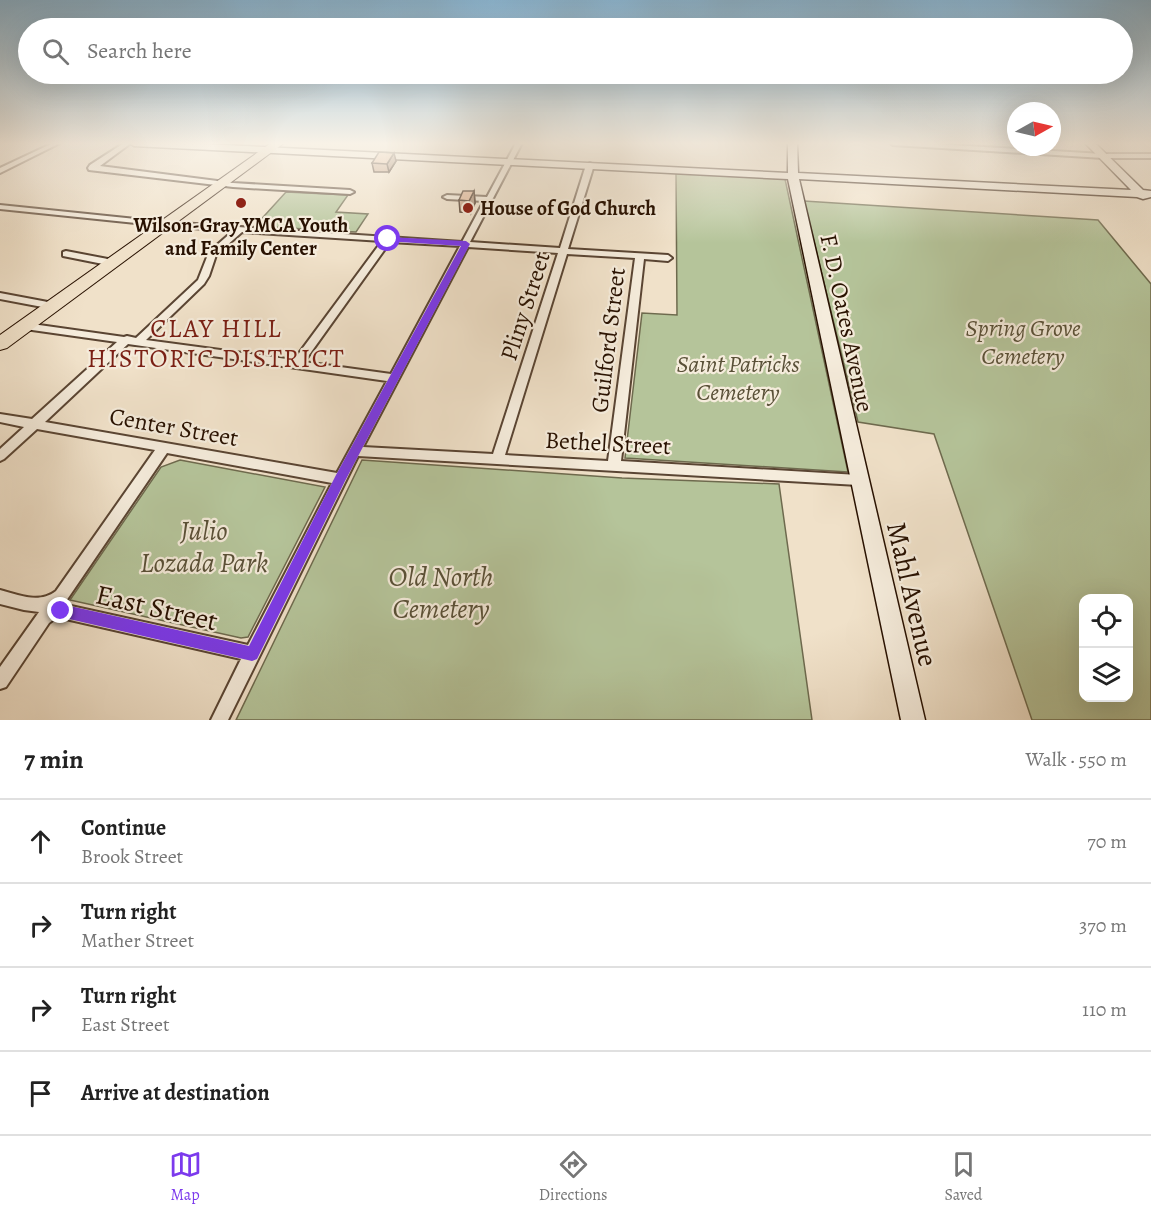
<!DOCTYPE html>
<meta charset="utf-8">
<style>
:root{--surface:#fff;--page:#f6f6f6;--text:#222;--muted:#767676;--line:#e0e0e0;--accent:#7c3aed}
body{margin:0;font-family:Alegreya,serif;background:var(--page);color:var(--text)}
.controls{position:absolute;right:18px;bottom:18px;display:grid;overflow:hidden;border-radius:12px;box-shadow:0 6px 24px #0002}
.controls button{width:54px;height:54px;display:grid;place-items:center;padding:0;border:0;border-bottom:2px solid var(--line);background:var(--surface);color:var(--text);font:30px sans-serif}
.compass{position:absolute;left:1007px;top:102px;width:54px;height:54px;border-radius:50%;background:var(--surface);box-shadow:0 6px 24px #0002;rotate:82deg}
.stop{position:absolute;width:18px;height:18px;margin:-14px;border:4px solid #7c3aed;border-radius:50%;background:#fff}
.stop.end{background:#7c3aed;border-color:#fff;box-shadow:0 2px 6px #0008}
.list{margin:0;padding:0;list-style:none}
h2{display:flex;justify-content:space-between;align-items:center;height:78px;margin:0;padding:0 24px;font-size:26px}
h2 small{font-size:20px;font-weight:400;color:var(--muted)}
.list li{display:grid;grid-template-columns:39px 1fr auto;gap:18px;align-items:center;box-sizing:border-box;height:84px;padding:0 24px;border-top:2px solid var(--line)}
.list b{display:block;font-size:22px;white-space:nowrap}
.list p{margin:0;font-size:20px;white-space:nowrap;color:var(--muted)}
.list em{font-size:20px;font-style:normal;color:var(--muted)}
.icon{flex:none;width:33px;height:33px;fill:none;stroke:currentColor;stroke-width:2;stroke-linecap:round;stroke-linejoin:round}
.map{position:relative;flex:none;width:1151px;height:720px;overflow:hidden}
.search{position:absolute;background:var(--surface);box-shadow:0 6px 24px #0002;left:18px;right:18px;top:18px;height:66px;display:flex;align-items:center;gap:15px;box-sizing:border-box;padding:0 21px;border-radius:33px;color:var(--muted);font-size:22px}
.sheet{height:414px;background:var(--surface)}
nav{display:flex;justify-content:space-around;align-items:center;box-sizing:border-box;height:84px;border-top:2px solid var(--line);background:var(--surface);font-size:16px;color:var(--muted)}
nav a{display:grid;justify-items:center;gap:3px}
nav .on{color:var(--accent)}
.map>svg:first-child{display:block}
</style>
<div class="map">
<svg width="1151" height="720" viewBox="0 0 1151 720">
<rect width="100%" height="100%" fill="#f0e1c9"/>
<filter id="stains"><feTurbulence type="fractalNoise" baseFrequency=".00333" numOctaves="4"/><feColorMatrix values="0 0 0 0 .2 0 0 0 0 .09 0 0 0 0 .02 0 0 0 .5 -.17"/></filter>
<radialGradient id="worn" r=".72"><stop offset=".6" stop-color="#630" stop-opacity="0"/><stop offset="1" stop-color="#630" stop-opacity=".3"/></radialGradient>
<g fill="#b5c49a" stroke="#6e6a4e" stroke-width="1.5" fill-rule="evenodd">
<polygon points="676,173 785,179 848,472 625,458 642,313 677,315"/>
<polygon points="286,192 348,195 336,212 368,214 356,232 255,226"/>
<path d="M804 201 1098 220 1151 284V720H1032L934 434 858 422ZM1084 598H1128V698H1084Z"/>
<polygon points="180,460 325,487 248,637 241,638 70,600 161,467"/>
<polygon points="362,460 622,478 779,484 812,720 236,720"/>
</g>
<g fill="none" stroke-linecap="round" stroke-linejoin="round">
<g stroke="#5a4533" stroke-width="4">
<g id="street">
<polygon points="53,143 60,143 0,173 0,168"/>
<polygon points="124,143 131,143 100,166 233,183 350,190 354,192 350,194 233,187 89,170 88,168 90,165"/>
<path d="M516 143H522L470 242 560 248 586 165 590 163 594 165 568 249 668 255 672 258 668 261 644 259 621 461 858 475 862 476 864 480 862 484 858 485 358 456 228 720H211L241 659 57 617 49 623 6 687 0 689V667L39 612 24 610 0 604V590C19 595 39 604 56 591L155 450 37 429 4 459 0 461V449L24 427 0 422V414L32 419 117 342 25 329 20 326 25 323 124 337 127 336 136 338 198 280 209 252 233 231 165 226 0 209V205L165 222 462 242 484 201 447 199 443 197 447 195 487 197ZM242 232 382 241 294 360 146 340 204 284 209 276 216 255ZM390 242 460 246 391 374 304 362ZM468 247 558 253 493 454 363 447ZM567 254 635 258 608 461 505 455ZM128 344 387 381 337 473 45 422ZM167 453 332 483 248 645 62 604 66 601Z"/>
<polygon points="890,143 918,143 1103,154 1151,154 1151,158 1103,158 893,145"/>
<polygon points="66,251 113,260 117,263 113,266 63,256 63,252"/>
<polygon points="0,293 53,303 58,306 53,309 0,299"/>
</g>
</g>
<g stroke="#281101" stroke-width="3">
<polygon id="secondary" points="129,143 183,143 788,173 788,143 797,143 798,173 1131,190 1085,143 1095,143 1143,190 1151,191 1151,197 1143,199 1137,197 799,179 925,720 901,720 788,179 134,146"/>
</g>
<g stroke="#281101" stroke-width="2">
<polygon id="highway" points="271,143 284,143 7,348 0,350 0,335"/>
</g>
<use href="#street" fill="#f5ecdc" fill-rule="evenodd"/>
<use href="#secondary" fill="#f5ecdc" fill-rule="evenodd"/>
<use href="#highway" fill="#f0e1c9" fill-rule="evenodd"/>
</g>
<g fill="#c39c7e" stroke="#281101" stroke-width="1.5">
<polygon points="396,161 389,172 374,172 372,163"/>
<polygon points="474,191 475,203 471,213 460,212 459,200"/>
</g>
<g fill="#9f7f67" stroke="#281101" stroke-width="1.5">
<polygon points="394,153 396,161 389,172 387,164"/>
<polygon points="474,191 475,203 471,213 469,201"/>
</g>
<g fill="#e3b593" stroke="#281101" stroke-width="1.5">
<polygon points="379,152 394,153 387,164 372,163"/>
<polygon points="463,191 474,191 469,201 459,200"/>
</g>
<linearGradient id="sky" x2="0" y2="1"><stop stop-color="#89b7d6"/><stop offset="0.59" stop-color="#f8f2e7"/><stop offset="1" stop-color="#f8f2e7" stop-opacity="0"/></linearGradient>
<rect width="1151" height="243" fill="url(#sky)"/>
<polygon fill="#7c3aed" points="388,237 466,241 470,244 345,481 257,659 252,661 56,616 54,611 56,606 61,604 249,646 336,475 461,246 385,241 385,237"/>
<g fill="#8f2418" stroke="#f5ecdc" stroke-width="2">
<circle cx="241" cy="203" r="6"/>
<circle cx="468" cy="208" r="6"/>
</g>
<g text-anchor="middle" stroke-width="4.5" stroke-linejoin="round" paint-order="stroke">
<g font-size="20" font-weight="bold" fill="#281101" stroke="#f5ecdc" text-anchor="start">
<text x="480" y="215">House of God Church</text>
<text x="241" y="232" text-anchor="middle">Wilson-Gray YMCA Youth<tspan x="241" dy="23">and Family Center</tspan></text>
</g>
<g font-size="24" fill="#281101" stroke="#f5ecdc">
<text transform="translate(525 306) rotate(-72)" y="8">Pliny Street</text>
<text transform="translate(847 323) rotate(78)" y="8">F. D. Oates Avenue</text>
<text transform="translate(608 340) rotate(-83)" y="8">Guilford Street</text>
<text transform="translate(174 427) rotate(10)" y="8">Center Street</text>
<text transform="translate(608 443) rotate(3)" y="8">Bethel Street</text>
</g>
<g font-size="24" font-style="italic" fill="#595037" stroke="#f5ecdc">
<text x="1023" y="336">Spring Grove<tspan x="1023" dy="28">Cemetery</tspan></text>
<text x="738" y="372">Saint Patricks<tspan x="738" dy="28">Cemetery</tspan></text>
</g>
<g font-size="26" letter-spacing="1.5" fill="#7a1f14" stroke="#f5ecdc">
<text x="216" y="337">CLAY HILL<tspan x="216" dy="30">HISTORIC DISTRICT</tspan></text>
</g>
<g font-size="28" font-style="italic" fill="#595037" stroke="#f5ecdc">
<text x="204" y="540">Julio<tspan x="204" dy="32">Lozada Park</tspan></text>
<text x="441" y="586">Old North<tspan x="441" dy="32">Cemetery</tspan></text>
</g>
<g font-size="28" fill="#281101" stroke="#f5ecdc">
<text transform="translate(913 594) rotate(77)" y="10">Mahl Avenue</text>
<text transform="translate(157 607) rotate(13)" y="10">East Street</text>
</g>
</g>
<rect width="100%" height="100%" filter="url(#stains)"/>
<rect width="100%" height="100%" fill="url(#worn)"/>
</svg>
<div class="controls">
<button><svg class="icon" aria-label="locate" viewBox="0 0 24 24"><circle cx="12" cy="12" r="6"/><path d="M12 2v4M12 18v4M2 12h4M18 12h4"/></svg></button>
<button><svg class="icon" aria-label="layers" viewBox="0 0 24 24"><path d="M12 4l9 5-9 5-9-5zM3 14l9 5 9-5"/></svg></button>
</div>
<svg class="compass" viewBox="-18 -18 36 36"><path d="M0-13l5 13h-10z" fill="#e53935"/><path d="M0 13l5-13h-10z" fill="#767676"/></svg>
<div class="stop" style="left:388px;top:239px"></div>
<div class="stop end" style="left:61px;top:611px"></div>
<div class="search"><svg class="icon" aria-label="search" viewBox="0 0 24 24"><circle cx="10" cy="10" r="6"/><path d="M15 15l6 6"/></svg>Search here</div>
</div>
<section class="sheet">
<h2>7 min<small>Walk · 550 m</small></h2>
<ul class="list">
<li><svg class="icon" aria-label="ahead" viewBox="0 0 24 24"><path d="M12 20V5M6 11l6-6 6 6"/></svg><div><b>Continue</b><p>Brook Street</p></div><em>70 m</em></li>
<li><svg class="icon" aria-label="right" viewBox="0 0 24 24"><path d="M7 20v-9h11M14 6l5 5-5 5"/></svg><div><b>Turn right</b><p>Mather Street</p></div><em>370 m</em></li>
<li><svg class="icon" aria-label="right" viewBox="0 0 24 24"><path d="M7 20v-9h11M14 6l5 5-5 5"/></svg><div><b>Turn right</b><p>East Street</p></div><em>110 m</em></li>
<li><svg class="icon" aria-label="arrive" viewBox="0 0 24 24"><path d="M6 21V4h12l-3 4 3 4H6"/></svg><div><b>Arrive at destination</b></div></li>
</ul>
</section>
<nav>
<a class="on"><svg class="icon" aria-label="map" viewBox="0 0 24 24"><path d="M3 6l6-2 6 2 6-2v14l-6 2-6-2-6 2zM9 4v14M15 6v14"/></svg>Map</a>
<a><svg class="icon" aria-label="directions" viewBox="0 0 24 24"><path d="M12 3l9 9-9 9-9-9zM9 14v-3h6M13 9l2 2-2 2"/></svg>Directions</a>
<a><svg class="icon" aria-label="saved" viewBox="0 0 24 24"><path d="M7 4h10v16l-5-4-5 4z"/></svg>Saved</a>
</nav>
